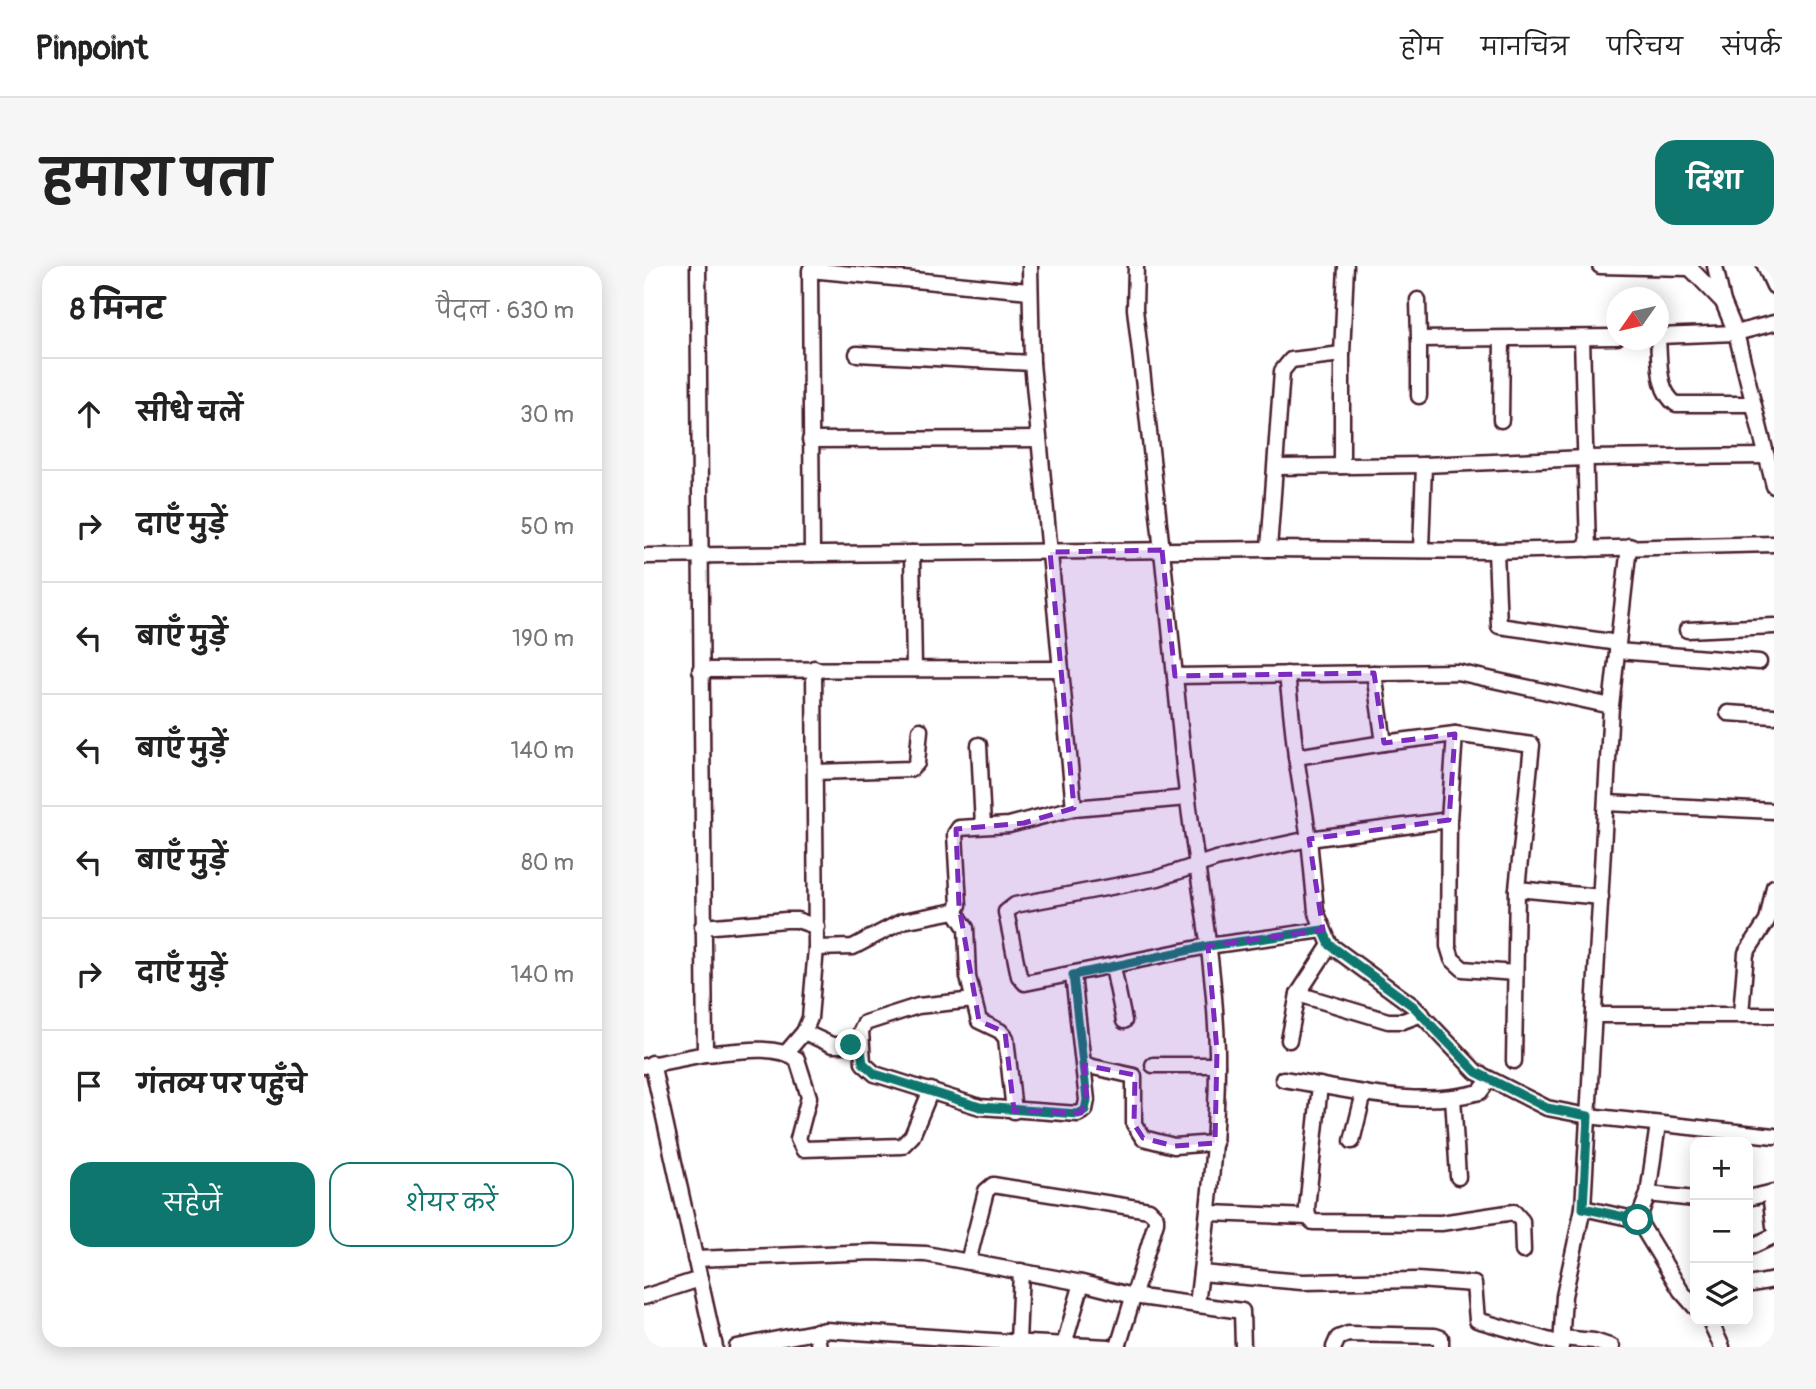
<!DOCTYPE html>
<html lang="hi">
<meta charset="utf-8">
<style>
:root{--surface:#fff;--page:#f6f6f6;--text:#222;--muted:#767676;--line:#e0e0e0;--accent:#0f766e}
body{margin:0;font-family:Pangolin,"Playpen Sans Deva",sans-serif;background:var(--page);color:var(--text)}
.controls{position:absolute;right:21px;bottom:21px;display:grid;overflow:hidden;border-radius:14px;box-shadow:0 4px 18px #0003}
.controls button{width:63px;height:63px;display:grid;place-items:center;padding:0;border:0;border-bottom:2px solid var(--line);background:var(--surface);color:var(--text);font:35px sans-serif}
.compass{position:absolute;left:962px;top:21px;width:63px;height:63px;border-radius:50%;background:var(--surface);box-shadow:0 4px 18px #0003;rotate:236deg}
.stop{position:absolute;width:21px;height:21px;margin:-16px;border:5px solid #0f766e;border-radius:50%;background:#fff}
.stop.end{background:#0f766e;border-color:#fff;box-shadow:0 2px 7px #0008}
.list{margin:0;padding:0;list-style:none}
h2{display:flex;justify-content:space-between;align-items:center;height:91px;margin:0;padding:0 28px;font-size:30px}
h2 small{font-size:23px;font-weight:400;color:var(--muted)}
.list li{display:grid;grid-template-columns:46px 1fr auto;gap:21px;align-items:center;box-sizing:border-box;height:112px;padding:0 28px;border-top:2px solid var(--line)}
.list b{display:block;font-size:26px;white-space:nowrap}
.list em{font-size:23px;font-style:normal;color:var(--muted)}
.actions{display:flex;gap:14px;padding:21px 28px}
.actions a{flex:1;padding:16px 0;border:2px solid var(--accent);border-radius:21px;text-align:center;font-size:24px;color:var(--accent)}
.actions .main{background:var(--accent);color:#fff}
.icon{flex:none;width:38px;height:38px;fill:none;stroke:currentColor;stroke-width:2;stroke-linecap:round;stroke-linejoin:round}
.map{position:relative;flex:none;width:1130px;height:1081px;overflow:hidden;border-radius:21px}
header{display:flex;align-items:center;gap:42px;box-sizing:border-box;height:98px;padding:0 35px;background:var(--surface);border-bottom:2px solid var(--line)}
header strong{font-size:33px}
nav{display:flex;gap:38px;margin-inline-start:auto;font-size:24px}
.intro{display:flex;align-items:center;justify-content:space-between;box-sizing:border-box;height:168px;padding:0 42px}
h1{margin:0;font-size:49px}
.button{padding:18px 32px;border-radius:21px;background:var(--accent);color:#fff;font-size:24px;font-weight:700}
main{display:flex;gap:42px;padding:0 42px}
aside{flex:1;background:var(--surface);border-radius:21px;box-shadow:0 4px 18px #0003}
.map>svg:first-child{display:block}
</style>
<header>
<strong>Pinpoint</strong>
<nav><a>होम</a><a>मानचित्र</a><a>परिचय</a><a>संपर्क</a></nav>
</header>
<div class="intro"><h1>हमारा पता</h1><a class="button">दिशा</a></div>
<main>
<aside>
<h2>8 मिनट<small>पैदल · 630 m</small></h2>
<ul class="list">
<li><svg class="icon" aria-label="ahead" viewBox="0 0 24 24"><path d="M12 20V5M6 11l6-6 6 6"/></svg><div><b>सीधे चलें</b></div><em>30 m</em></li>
<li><svg class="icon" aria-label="right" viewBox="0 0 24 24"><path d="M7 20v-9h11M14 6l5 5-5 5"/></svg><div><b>दाएँ मुड़ें</b></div><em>50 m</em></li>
<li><svg class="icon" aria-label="left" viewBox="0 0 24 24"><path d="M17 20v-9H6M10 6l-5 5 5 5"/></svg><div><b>बाएँ मुड़ें</b></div><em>190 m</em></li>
<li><svg class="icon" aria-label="left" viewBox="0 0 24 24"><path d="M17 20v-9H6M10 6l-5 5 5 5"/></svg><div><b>बाएँ मुड़ें</b></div><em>140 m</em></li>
<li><svg class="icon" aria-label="left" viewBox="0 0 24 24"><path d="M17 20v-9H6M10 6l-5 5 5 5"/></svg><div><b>बाएँ मुड़ें</b></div><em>80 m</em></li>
<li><svg class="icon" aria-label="right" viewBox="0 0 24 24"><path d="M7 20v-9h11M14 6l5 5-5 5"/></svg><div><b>दाएँ मुड़ें</b></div><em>140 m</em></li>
<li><svg class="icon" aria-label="arrive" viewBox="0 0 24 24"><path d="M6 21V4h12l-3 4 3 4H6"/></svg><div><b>गंतव्य पर पहुँचे</b></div></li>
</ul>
<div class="actions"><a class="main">सहेजें</a><a>शेयर करें</a></div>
</aside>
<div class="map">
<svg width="1130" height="1081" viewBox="0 0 1130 1081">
<rect width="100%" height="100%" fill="#fff"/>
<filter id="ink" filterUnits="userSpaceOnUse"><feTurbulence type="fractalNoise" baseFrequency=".0143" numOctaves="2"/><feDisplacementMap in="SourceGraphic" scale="14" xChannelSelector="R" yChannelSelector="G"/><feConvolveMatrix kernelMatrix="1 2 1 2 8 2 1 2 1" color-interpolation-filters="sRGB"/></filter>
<g filter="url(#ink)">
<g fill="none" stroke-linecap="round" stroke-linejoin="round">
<g stroke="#4a1f2b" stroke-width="19">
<g id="street">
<polyline points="386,0 388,97 430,542"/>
<path d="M492 0 491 43C509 196 525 348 540 501 550 596 571 690 573 785 574 871 563 954 553 1039"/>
<polyline points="956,0 1044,2"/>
<polyline points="1044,0 1079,36 1092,67 1130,220"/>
<polyline points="1071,0 1079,36"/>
<polyline points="1121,0 1130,20"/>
<polyline points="774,34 775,73"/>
<polyline points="1015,70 1092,67 1130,57"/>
<polyline points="938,72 944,283"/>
<path d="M1014 74C1016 95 1013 125 1032 138H1109"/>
<polyline points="213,88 388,97"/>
<polyline points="698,88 702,0"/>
<polyline points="775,130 775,73 973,71"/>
<polyline points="857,154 858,73"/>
<polyline points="166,174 395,173"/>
<polyline points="632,201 780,199"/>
<polyline points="625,283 638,105 647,94 698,88 698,200"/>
<polyline points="777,284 780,199 942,192 1123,190"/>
<polyline points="852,285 855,360 974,377"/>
<polyline points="268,287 270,403"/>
<polyline points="168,288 166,4 385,25"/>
<polyline points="0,290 625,283 852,285 1130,278"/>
<polyline points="1043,364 1130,360"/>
<polyline points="973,385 1115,396"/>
<polyline points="56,404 417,403"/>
<polyline points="730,407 740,477 811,468 888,479 873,623 957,631"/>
<polyline points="643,408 652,491 740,477"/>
<polyline points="531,410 813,406 967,440"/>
<polyline points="1084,447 1130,450"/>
<polyline points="811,468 805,554 804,680 808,693 819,703 871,707"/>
<polyline points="335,479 339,560"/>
<polyline points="652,491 665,573 805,554"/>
<polyline points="171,506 267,503 273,497 276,464"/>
<polyline points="962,537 1130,545"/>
<polyline points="311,645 322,662 324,711 335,755 356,765 362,772 370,845"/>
<polyline points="58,661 142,654 153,654 173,661"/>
<polyline points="679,664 564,680 381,717 375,710 362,646 371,639 514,612 572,593 665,573 672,645 686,679 769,740 832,806 903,842 944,850 1130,870"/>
<polyline points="172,682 209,681 259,655 311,645 315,639 311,568 315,562 365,559 430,542 543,532"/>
<polyline points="469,701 480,755"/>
<polyline points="654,728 744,755 759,755 778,748"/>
<polyline points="330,734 274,740 221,757 217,765 219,797 231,808 336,841 434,848 441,844 443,834 429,709"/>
<polyline points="1097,748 1102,687 1123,655 1130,621"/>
<polyline points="950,749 1130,749"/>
<polyline points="160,766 188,779 216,779"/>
<polyline points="645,774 654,728 686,679"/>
<polyline points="142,787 160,766 166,752 172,682 170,402"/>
<path d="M61 788C89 786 129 777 153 793L165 831 154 873 159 883 258 880 268 870 287 824"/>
<polyline points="870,795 873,623"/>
<polyline points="8,797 71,1081"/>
<polyline points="440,799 490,810 490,858 499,872 530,880 571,877"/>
<polyline points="509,799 573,799"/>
<polyline points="0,800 61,788 54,0"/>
<path d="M639 813C704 823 771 843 836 826L845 814"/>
<polyline points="676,819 663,942 664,951 669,956 797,957 870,946 878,955 879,985"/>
<polyline points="809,831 814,911"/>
<polyline points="708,875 720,827"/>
<polyline points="1126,927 1130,960"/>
<polyline points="1004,928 1014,858"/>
<polyline points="1104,932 1130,926"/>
<polyline points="939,942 994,954 1004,928 1051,933"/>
<polyline points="566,947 664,951"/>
<polyline points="994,954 1037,1025 1051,1041"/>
<polyline points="1104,982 1130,970"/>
<polyline points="51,993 230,986 282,988 438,1017 489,1030 598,1045 599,1081"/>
<polyline points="324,996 342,925 349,919 505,944 512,951 512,956 474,1081"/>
<polyline points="557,1007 658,1016 773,1014 830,1018 833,1054 917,1078"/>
<polyline points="1104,1019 1130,1014"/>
<polyline points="0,1031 56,1013"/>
<polyline points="1066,1055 1078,1081"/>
<polyline points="172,1065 175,1081"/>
<polyline points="918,1072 950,1075 968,1081"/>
<polyline points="364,1076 465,1081"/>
<polyline points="374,1076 377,1005"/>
<polyline points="420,1079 438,1017"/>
<polyline points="93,1081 181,1064 364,1076 365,1081"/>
<polyline points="690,1081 694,1072 704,1068 791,1070 797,1072 797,1081"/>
<polyline points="917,1081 920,1030 939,942 967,440 985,280"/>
</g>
</g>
<use href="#street" stroke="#fff" stroke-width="14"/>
</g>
</g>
<g fill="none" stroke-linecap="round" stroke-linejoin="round" filter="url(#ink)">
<polyline stroke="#0f766e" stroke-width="9" points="207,779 216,779 219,797 231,808 336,841 434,848 441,844 443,834 429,709 564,680 679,664 686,679 769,740 832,806 903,842 944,850 939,942 994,954"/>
</g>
<path fill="#7b2cbf" fill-opacity="0.2" stroke="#7b2cbf" stroke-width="5" stroke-dasharray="14 9" stroke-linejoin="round" d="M518 284 531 410 730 407 740 477 811 468 805 554 665 573 679 664 564 680 573 785 571 877 530 880 499 872 490 858 491 809 440 799 443 834 437 847 370 845 361 766 335 755 315 640 312 563 380 557 430 542 406 286Z"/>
</svg>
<div class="controls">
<button>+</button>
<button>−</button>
<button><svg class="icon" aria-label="layers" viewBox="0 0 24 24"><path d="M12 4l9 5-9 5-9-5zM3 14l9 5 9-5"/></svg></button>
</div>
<svg class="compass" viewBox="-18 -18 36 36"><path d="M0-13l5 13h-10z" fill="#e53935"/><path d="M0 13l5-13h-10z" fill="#767676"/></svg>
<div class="stop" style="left:994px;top:954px"></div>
<div class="stop end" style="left:207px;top:779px"></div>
</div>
</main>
